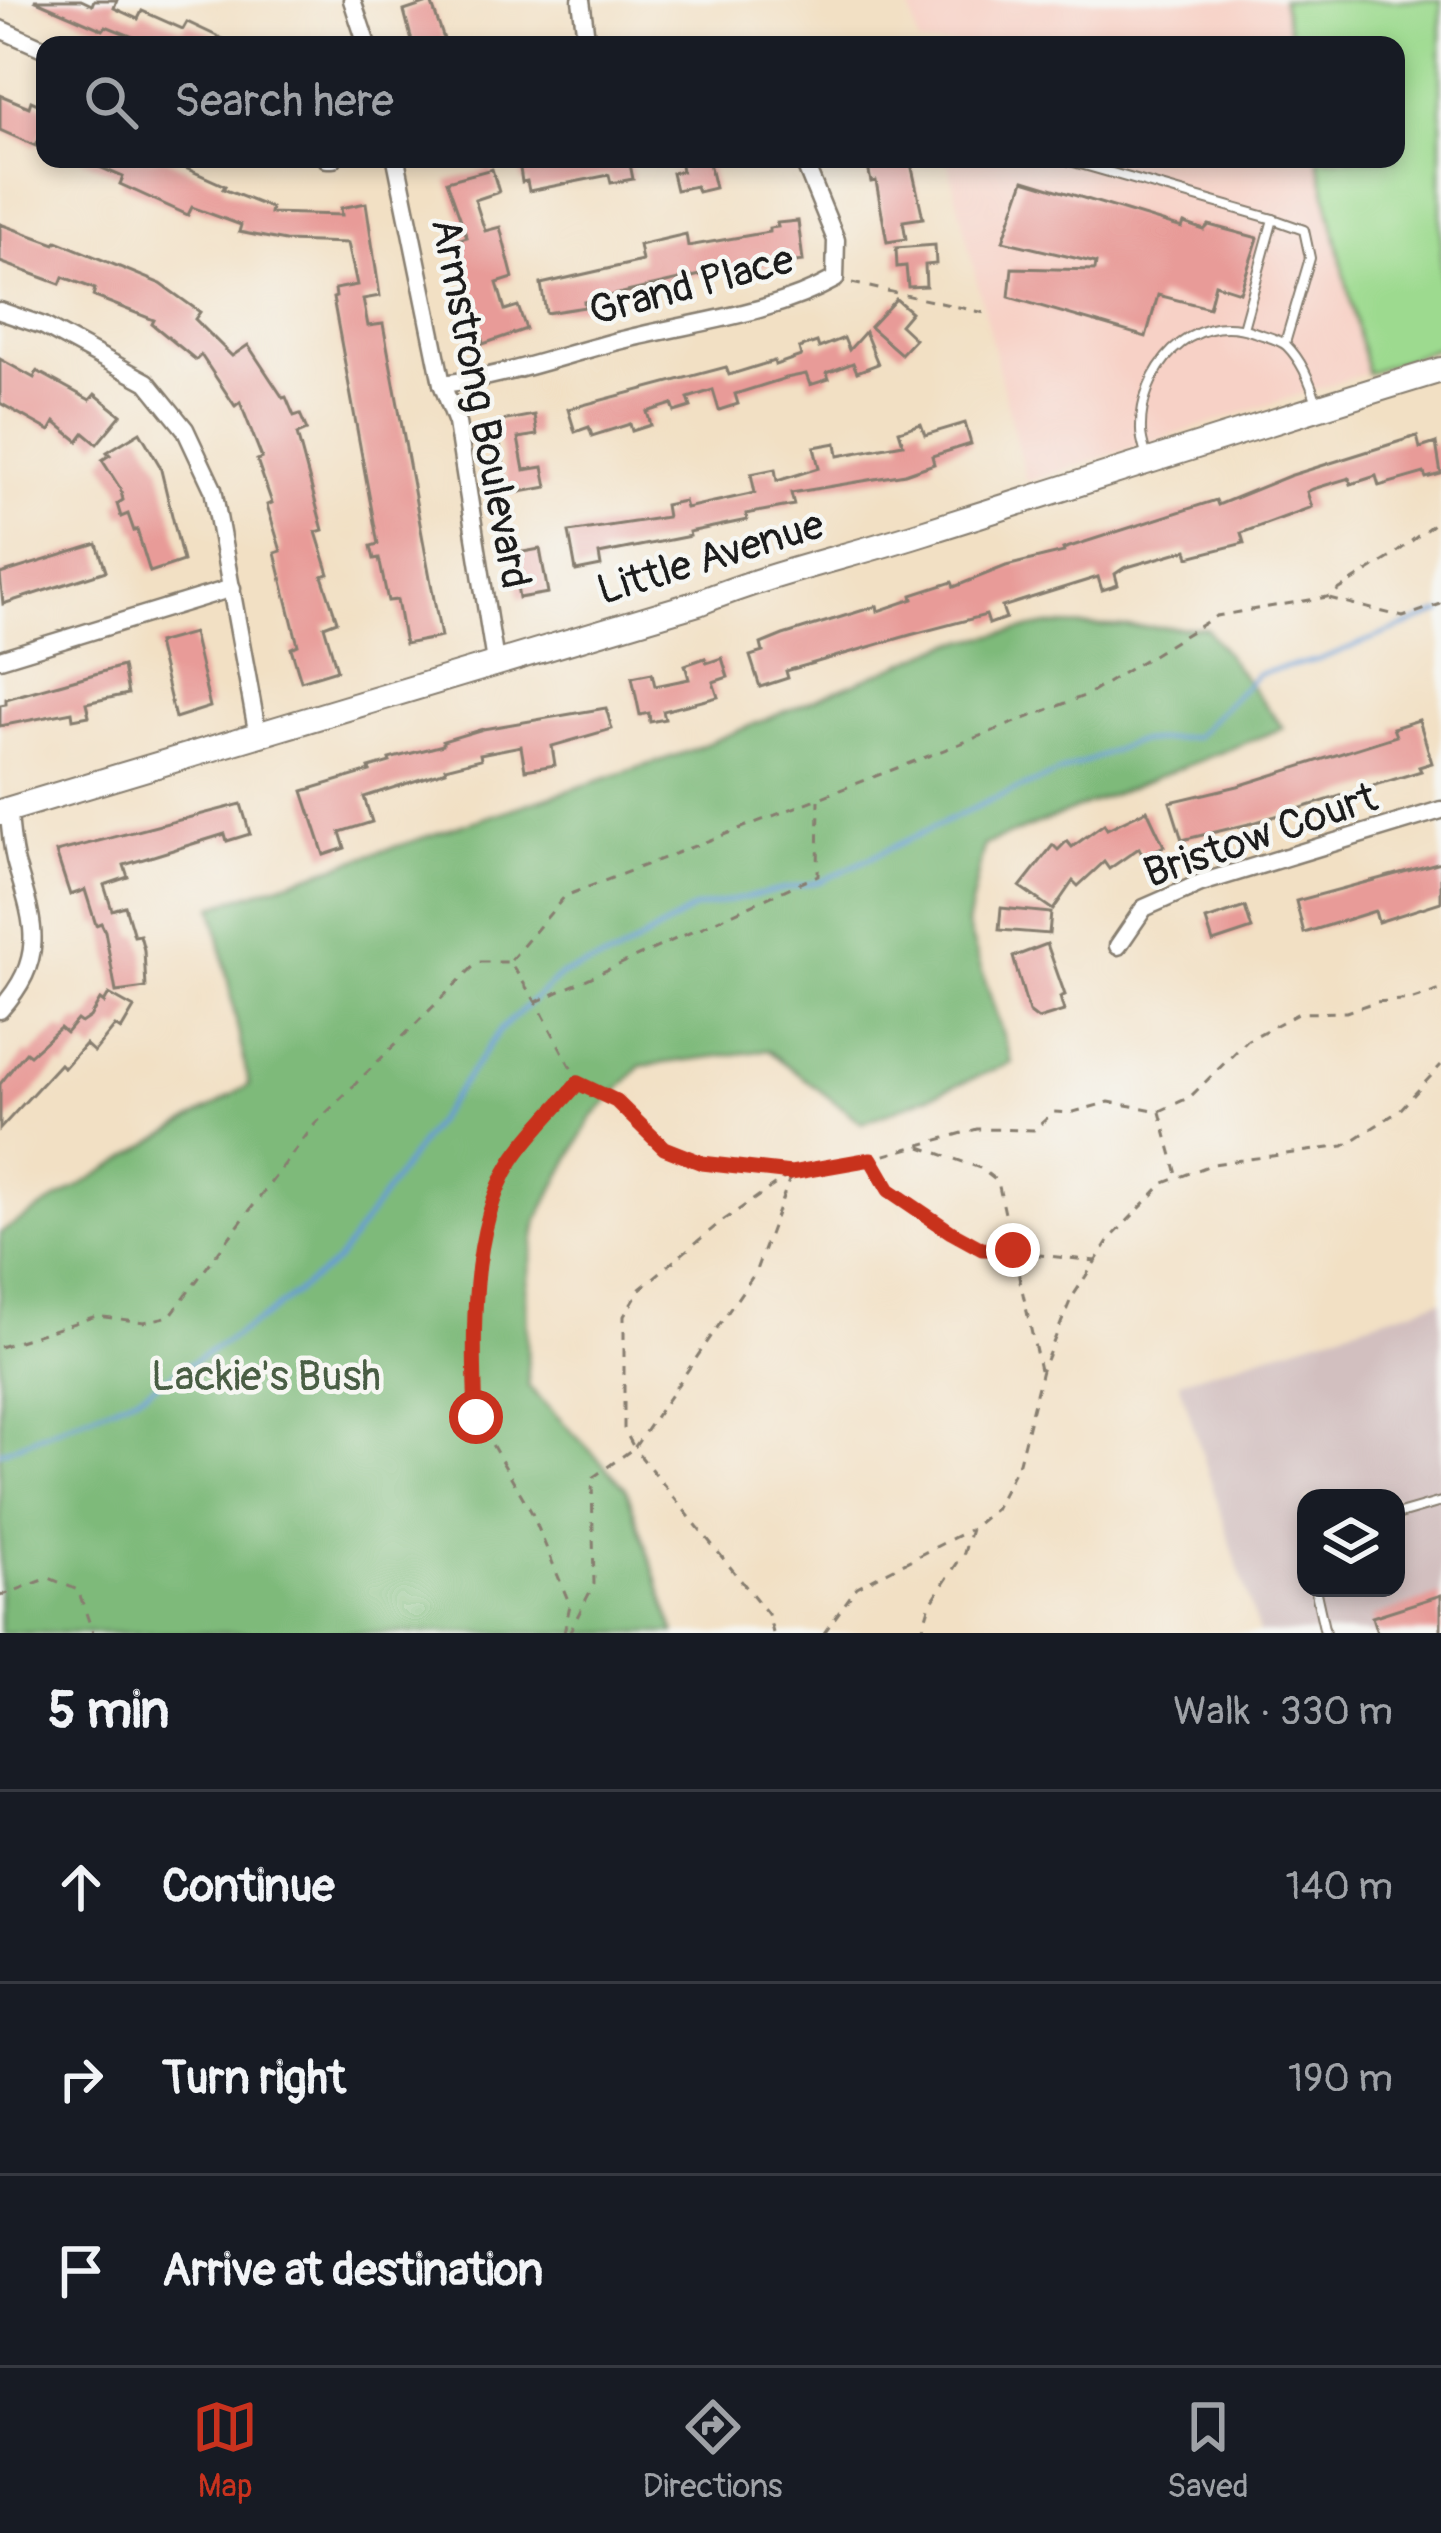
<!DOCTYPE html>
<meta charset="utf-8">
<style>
:root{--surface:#171b24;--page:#242831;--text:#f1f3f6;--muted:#9ea1a6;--line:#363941;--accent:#c8321e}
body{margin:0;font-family:Pangolin,sans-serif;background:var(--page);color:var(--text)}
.controls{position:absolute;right:36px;bottom:36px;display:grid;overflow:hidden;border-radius:24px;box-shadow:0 6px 18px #0003}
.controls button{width:108px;height:108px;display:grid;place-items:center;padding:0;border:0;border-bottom:3px solid var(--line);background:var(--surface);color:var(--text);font:60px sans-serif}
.stop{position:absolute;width:36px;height:36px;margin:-27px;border:9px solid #c8321e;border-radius:50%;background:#fff}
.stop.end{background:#c8321e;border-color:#fff;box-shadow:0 3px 12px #0008}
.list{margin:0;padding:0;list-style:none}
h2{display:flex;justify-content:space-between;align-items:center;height:156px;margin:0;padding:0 48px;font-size:51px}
h2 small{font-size:39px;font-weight:400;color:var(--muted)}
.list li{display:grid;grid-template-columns:78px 1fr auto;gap:36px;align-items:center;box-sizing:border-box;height:192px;padding:0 48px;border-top:3px solid var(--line)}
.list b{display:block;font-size:45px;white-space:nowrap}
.list em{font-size:39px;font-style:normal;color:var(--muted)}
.icon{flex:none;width:66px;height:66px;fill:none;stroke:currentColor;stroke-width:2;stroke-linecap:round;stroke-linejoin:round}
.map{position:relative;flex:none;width:1441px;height:1633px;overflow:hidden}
.search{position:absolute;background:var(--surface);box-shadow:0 6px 18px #0003;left:36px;right:36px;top:36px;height:132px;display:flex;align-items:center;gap:30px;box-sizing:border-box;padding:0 42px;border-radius:24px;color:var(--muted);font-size:45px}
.sheet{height:732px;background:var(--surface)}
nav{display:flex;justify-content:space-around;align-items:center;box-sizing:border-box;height:168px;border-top:3px solid var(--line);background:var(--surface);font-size:33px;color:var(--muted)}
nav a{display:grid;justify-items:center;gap:6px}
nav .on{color:var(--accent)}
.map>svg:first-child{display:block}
</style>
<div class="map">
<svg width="1441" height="1633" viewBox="0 0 1441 1633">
<rect width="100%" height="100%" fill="#f6f6f2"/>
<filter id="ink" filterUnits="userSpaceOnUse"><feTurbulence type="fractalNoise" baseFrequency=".00833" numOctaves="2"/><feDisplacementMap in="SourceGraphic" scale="24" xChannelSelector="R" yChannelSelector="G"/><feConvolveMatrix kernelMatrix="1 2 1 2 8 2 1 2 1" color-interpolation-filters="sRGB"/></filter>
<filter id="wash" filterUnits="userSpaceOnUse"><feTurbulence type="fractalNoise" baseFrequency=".004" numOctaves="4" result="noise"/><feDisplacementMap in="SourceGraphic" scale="48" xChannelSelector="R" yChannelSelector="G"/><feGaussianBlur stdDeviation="2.7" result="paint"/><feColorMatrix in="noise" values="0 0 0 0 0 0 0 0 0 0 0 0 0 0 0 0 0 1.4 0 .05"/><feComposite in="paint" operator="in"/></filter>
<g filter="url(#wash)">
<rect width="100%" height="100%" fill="#f2e0c4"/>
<g fill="#f7d1c6">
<polygon points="908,0 1282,0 1292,45 919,45"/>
<polygon points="947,159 1318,159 1367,373 1026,482"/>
</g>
<path fill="#d2bfbf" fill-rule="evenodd" d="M1441 1300V1633H1259L1179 1381ZM1306 1498H1396V1588H1306Z"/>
<polygon fill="#9dda8f" stroke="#5c7b56" stroke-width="3" points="1282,0 1441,0 1441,347 1367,373 1318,159 1396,159 1396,45 1292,45"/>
<polygon fill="#7eba7a" stroke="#4d6b4b" stroke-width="3" points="1048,625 1206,628 1283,728 984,845 967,925 1012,1063 862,1123 768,1050 641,1066 591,1119 538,1219 526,1291 528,1386 626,1488 675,1633 0,1633 0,1233 249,1085 213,906 684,753 952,643"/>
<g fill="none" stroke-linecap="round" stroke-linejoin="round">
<polyline stroke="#679dd4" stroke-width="4.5" points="0,1452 143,1393 266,1316 337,1261 501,1029 562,974 616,956 693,909 822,881 989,801 1134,742 1195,737 1257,674 1318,660 1441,612"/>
</g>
<g id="blocks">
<g fill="#e89b98">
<polygon points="34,0 81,0 92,5 94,0 117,0 114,8 138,19 142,11 183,29 187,22 236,45 153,45 106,26 103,30"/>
<polygon points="431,2 446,45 413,45 404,11"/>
<polygon points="0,95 29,107 31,101 45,107 45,126 36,146 0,130"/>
<polygon points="81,159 165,159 225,186 223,189 271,208 270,213 342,215 341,208 366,203 380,296 363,299 368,326 383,324 441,637 405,644 397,600 388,601 379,558 374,559 371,546 378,544 333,298 336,297 335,289 357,285 348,243 285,241 239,232 241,225 192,207 188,215 120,184 123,177"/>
<polygon points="538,159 629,159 633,179 611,183 609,175 529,191 527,181 522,182 519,162"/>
<polygon points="680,159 708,159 715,188 698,192 696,186 676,190 672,173 682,171"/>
<polygon points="880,159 910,159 923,218 903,221 906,239 887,242 876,181 871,182 867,162"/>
<polygon points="492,169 499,192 475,200 485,231 500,227 513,278 497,283 505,310 518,306 526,329 483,344 460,239 467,237 447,181"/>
<polygon points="1024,180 1182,228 1184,223 1204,230 1209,225 1258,238 1240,292 1215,284 1209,308 1158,295 1146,337 1009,297 1012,268 1095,270 1096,263 1003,241"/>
<polygon points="798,221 803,261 709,273 584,302 585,307 546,313 541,284 642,261 639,245 686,234 688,246 769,232 769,228 778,227 777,223"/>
<polygon points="0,224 55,244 57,241 161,284 200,312 195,319 232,356 248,345 283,398 286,397 294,416 300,414 307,430 297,434 323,530 316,532 329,574 322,576 337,621 324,626 337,670 301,681 291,648 298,645 275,553 281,551 267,505 272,503 257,460 262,458 240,402 235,406 201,355 196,360 152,324 154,320 93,296 95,289 63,277 60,284 0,262"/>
<polygon points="935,245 936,264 925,265 926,286 908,287 906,266 897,267 896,248"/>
<polygon points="896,299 911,312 900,325 915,339 901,354 870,327"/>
<polygon points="865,332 878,364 857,372 853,363 827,373 829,379 810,385 806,374 786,378 735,394 738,404 719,410 713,390 688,398 691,407 675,412 672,404 647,412 651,425 632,431 630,424 592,436 589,427 575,432 568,409 726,367 729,375 774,361 775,365 801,356 799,348 817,342 819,348 844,338 849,350"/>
<polygon points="0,359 34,378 37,371 90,400 95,394 121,415 97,444 84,433 78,441 55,422 50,431 0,403"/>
<polygon points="534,415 537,435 518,438 524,470 543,467 547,487 509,494 496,422"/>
<polygon points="965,423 971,444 932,456 934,464 905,474 791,493 794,505 746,514 747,520 689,532 690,536 599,554 601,566 576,571 569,532 667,517 665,505 684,501 686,508 755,493 751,474 775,469 777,481 819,468 814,447 836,443 838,456 903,444 899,431 921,424 925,435"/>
<polygon points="140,432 160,466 183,561 150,572 137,530 134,531 128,514 121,517 117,504 123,500 120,488 102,460 110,455 107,452"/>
<polygon points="1417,436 1420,448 1436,443 1441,474 1426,478 1424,473 1379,486 1376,476 1351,484 1349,478 1313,489 1307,492 1312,507 1241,533 1244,543 1189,557 1187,550 1179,552 1124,568 1115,574 1118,585 1102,590 1098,577 1002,607 1006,618 989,624 986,615 910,635 786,671 788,678 760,687 750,656 763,652 761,644 783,635 877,606 878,611 913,599 912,595 952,582 954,587 1006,566 1064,552 1063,549 1216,500 1218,505 1289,476"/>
<polygon points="97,544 106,571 3,604 0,574"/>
<polygon points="540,549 548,593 519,598 512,554"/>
<polygon points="193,633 210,707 175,718 157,643"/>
<polygon points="705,658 707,663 722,658 728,677 713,682 718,697 663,711 665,719 650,722 649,713 640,715 632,677 652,673 655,686 689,679 685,665"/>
<polygon points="123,666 128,694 86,703 89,716 73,719 72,712 0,726 0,705 6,704 6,699"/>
<polygon points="606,708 612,729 552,746 555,765 525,770 521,746 480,754 481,759 445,768 446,771 364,797 372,822 340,832 345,848 324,855 303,791 370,771 369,768 390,762 389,759 443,745 443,741 483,729"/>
<polygon points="1419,720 1432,763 1419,767 1421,771 1253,823 1182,840 1170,802 1238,786 1396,736 1393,728"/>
<polygon points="241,804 250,834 227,841 225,834 124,865 128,877 104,885 112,910 125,906 134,936 140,935 144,950 146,988 116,992 105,931 101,923 96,925 85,890 70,895 56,852"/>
<polygon points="1147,810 1164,846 1143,856 1139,848 1109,869 1104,862 1078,886 1073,881 1053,910 1020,887 1053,845 1058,850 1067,841 1072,847 1104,824 1107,829"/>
<polygon points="1441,862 1441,902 1378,922 1375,911 1304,933 1296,901"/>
<polygon points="1245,907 1252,929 1213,942 1206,920"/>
<polygon points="1001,908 1051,913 1049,934 999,930"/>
<polygon points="1047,944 1065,995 1060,997 1064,1011 1038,1019 1029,1012 1013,957"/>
<polygon points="109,994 134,1008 121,1030 115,1026 94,1052 85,1044 64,1068 60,1064 0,1129 0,1084 15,1065 26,1052 30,1055 60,1028 66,1033 77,1020 81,1023 90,1017 100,1000 104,1003"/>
<polygon points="1441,1595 1441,1633 1377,1633 1372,1617"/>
</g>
</g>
</g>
<g filter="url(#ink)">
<use href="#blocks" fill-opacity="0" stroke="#877e70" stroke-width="3"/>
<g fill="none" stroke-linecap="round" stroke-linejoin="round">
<g stroke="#877e70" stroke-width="12">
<g id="lane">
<polyline points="1063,159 1273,219"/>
<polyline points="1243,328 1273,219 1304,230 1310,258 1285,343"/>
<path d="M1147 458C1145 450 1141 440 1141 431 1139 371 1190 309 1254 332 1264 336 1280 339 1287 346 1303 362 1311 383 1317 404"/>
<polyline points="1396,1515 1441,1502"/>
<polyline points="1315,1588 1325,1633"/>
</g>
</g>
<g stroke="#877e70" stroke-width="21">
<g id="street">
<polyline points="352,0 367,45"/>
<polyline points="581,0 587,45"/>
<polyline points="0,29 45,49"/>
<polyline points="327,159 333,159"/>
<polyline points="396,159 442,384 457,423 495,662"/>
<polyline points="0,311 44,326 147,382 185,429 213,489 258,736"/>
<path d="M442 384C504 377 562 355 622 340 693 322 770 315 835 279L836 240 803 159"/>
<polyline points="0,659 232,588"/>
<polyline points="1118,946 1144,908 1201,883 1441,810"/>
<path d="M0 1010C46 959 35 926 17 867 11 849 11 828 8 809"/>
</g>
</g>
<g stroke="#877e70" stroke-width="28">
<path id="secondary" d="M0 812 698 603C775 572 847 557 925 532 1097 478 1268 422 1441 370"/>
</g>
<g stroke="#877e70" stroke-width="3" stroke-dasharray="9 9" stroke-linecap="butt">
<polyline points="852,283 985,313"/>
<polyline points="1329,598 1403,617 1441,604"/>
<polyline points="511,960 565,896 1089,694 1216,616 1327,597 1391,557 1441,518"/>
<polyline points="536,1002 818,875 819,800"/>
<polyline points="1160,1112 1178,1178"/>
<polyline points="921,1147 980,1168 998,1182 1040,1370"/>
<polyline points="872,1160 889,1190 982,1249 1096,1261"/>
<polyline points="0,1347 96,1316 144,1322 170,1316 315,1124 478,962 510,962 539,1007 579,1083 616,1101 664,1148 702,1163 791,1173 871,1159 977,1129 1034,1130 1054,1112 1070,1113 1109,1102 1160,1111 1190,1097 1248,1040 1299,1013 1346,1012 1375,1002 1413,999 1441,990"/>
<polyline points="0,1596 49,1578 78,1590 93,1633"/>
<polyline points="564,1633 570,1605 532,1513 476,1417 473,1340 483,1236 511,1162 577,1084"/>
<polyline points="569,1633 594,1584 592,1478 634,1448 624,1429 624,1316 640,1289 717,1225 790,1174"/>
<polyline points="773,1633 768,1614 634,1448 755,1273 791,1175"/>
<polyline points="824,1633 857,1587 969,1530"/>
<polyline points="921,1633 930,1604 964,1553 971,1529 995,1509 1019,1462 1042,1370 1071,1299 1110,1239 1164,1183 1213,1164 1344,1146 1399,1111 1441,1065"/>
</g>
<use href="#lane" stroke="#fff" stroke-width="8"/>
<use href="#street" stroke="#fff" stroke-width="16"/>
<use href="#secondary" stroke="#fff" stroke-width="24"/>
</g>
</g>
<g fill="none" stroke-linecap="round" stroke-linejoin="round" filter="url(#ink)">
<path stroke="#c8321e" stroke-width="15" d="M476 1417C473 1339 469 1229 512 1161 530 1133 557 1108 578 1083L616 1101 664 1148 702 1163 791 1173 871 1159 889 1190 951 1232 982 1249 1013 1250"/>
</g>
<g text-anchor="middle" stroke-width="9" stroke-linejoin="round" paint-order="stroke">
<g font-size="42" fill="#1c1c1c" stroke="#f6f6f2">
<text transform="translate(691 284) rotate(-15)" y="15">Grand Place</text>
<text transform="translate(482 403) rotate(79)" y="15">Armstrong Boulevard</text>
<text transform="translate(710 556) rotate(-17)" y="15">Little Avenue</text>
<text transform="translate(1260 834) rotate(-19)" y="15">Bristow Court</text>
</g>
<g font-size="42" fill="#495e44" stroke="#f6f6f2">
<text x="266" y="1390">Lackie's Bush</text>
</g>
</g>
</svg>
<div class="controls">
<button><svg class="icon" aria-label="layers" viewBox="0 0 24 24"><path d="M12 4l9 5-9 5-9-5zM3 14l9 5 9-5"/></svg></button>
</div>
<div class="stop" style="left:476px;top:1417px"></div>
<div class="stop end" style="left:1013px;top:1250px"></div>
<div class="search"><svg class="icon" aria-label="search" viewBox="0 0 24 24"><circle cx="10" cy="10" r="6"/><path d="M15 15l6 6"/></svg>Search here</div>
</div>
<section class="sheet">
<h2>5 min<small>Walk · 330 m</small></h2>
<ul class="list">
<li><svg class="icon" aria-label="ahead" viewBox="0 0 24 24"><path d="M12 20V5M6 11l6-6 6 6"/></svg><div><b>Continue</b></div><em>140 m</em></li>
<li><svg class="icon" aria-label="right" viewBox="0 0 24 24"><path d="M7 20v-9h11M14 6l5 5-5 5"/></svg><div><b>Turn right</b></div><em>190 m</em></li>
<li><svg class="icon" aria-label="arrive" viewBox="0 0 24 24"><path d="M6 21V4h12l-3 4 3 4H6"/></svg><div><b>Arrive at destination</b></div></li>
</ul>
</section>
<nav>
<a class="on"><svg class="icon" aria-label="map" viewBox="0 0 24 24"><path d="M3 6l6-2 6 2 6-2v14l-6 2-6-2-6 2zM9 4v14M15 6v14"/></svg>Map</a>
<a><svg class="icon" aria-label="directions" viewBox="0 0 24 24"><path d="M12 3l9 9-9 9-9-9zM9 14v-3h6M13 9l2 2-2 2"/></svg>Directions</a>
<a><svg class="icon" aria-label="saved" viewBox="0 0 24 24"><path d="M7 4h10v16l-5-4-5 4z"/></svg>Saved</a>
</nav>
